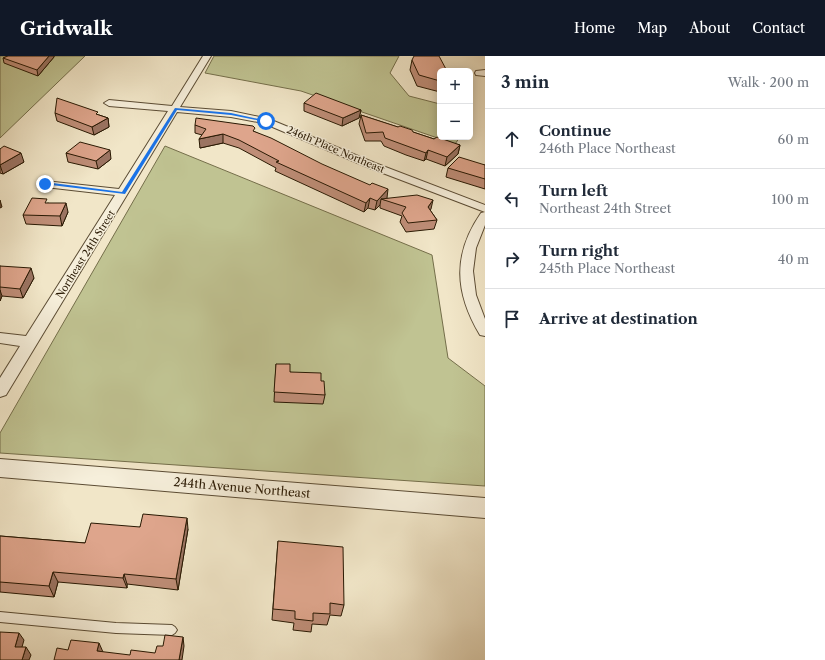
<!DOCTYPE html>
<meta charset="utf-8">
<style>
:root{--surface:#fff;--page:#f2f2f3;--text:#1f2937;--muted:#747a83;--line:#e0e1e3;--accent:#111827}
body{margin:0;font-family:"Libre Caslon Text",serif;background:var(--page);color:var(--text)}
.controls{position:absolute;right:12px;top:12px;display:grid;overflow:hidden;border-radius:6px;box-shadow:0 2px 10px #0003}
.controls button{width:36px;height:36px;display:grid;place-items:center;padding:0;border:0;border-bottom:1px solid var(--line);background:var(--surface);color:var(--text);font:20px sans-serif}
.stop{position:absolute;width:12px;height:12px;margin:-9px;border:3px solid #1a73e8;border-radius:50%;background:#fff}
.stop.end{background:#1a73e8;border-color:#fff;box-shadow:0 1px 4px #0008}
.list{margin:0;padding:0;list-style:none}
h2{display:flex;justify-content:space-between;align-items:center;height:52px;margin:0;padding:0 16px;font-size:17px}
h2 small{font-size:13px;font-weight:400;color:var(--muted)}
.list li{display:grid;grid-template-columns:26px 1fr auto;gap:12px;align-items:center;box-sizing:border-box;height:60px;padding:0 16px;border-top:1px solid var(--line)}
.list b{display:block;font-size:15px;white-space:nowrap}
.list p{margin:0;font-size:13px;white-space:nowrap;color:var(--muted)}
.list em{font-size:13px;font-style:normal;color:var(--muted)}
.icon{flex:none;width:22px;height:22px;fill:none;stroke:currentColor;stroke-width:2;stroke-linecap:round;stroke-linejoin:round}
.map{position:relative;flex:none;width:485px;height:604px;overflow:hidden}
header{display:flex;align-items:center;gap:24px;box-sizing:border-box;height:56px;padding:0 20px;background:var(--accent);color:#fff}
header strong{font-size:19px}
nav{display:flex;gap:22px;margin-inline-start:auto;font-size:14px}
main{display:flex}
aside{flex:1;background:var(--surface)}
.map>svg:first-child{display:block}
</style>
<header>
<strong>Gridwalk</strong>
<nav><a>Home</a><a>Map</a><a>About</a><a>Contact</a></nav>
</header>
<main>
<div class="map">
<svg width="485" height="604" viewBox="0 0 485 604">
<rect width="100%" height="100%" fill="#f1e6c8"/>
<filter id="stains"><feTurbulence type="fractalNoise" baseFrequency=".005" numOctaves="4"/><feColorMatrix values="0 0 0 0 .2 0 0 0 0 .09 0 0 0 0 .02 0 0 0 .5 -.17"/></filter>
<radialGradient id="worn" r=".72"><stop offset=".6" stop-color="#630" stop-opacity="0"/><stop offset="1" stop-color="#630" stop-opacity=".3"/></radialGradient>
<g fill="#c0c392" stroke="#746e4a">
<polygon points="0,0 85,0 0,82"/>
<polygon points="214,0 399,0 390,17 409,40 440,48 440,81 460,81 455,88 301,35 205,17"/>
<polygon points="165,90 432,199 448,302 485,330 485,430 0,397 0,377"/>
</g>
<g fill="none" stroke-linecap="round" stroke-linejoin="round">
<g stroke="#5b4c34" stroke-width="2">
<polygon id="service" points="0,556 116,567 172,569 175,571 177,574 175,577 172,579 116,577 0,566"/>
</g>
<g stroke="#5b4c34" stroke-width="2">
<g id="minor">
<path d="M203 0H211L180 51 231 55 269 63 375 107 485 149V169L476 192 473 215 476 239 485 263V280L480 279C455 237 452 199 481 157L485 156 367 111 263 67 231 61 177 56 6 339 0 341V322L20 290 0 287V277L26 280 115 139 45 131 39 128 45 125 119 133 168 55 109 50 104 47 109 44 172 50Z"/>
<polygon points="485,14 485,20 476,19 475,17 476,15"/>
</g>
</g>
<g stroke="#5b4c34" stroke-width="2">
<polygon id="tertiary" points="0,403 485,442 485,462 0,421"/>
</g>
<use href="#service" fill="#f6efdb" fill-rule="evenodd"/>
<use href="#minor" fill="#f6efdb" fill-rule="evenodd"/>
<use href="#tertiary" fill="#f6efdb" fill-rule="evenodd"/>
</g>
<g fill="#bf8e78" stroke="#291903">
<polygon points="8,0 54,0 54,1 38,20 4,7 3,2"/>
<polygon points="412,4 440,15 440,36 417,30 410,14"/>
<polygon points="304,47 361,54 359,62 342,70 304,55"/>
<polygon points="55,57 99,59 108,62 109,71 94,79 57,65"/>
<polygon points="361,59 434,83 460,89 458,98 445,110 426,103 424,105 406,99 384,90 381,85 365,85 359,68"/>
<polygon points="195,69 255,76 387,142 386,142 430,154 437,164 434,173 406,176 400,166 402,160 380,152 380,149 375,154 368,152 364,156 275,115 276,112 239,92 223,87 200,92 202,79 195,77"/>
<polygon points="0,93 24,106 3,118 0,117"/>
<polygon points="66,97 111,103 98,113 68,106"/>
<polygon points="485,109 485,133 446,121 448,112"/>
<polygon points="48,147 68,156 62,170 26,168 23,159"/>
<polygon points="0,210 34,222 23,242 2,240 0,245"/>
<polygon points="276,308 290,316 321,325 325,339 323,348 274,346"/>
<polygon points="140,471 188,473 178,534 127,528 127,532 58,526 54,541 0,536 0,480 85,487"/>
<polygon points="278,485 344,549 341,560 330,559 327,569 312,568 311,576 293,574 294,567 272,564"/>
</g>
<g fill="#9b7462" stroke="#291903">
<polygon points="49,0 54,0 54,1 38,20 37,14"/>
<polygon points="361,54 359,62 342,70 343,62"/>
<polygon points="108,62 109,71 94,79 92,71"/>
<polygon points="223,78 223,87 200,92 199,83"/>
<polygon points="460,89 458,98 445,110 447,101"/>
<polygon points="110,94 111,103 98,113 96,105"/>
<polygon points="428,94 426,103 424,105 426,97"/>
<polygon points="21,97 24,106 3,118 0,109"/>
<polygon points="388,133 387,142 385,144 381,143 380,149 375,154 377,145"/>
<polygon points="370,142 368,152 364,156 366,147"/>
<polygon points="0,144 2,151 0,152"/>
<polygon points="433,144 431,153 426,160 428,151"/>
<polygon points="66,147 68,156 62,170 60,160"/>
<polygon points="31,212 34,222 23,242 20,233"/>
<polygon points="0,234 2,240 0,245"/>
<polygon points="187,462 188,473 178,534 176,523"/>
<polygon points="53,516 58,526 54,541 49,530"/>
<polygon points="124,518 127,528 127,532 123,522"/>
<polygon points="19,577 24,584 20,598 15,591"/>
<polygon points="183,581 184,590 182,604 179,604"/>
<polygon points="99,587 103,596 97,595"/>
<polygon points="26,591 31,599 29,604 22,604"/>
</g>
<g fill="#dea58c" stroke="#291903">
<polygon points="8,0 49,0 37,14 3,2"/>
<polygon points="414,0 439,0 447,15 440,15 440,25 419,19 412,4"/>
<polygon points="316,37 361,54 343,62 304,47"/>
<polygon points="57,42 98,56 96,58 108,62 92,71 55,57"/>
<polygon points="361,59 398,71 400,70 412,74 413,76 434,83 437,81 460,89 447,101 428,94 426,97 385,82 383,76 366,77"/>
<polygon points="196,62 253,70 255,72 253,75 271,82 322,108 370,129 372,127 388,133 377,145 370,142 366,147 276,106 279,105 239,84 223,78 199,83 206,73 195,69"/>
<polygon points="80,86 110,94 96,105 66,97"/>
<polygon points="4,90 21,97 0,109 0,93"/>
<polygon points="459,101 485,109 485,123 448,112"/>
<polygon points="417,139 433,144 428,151 437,164 408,167 402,157 406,151 381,143"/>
<polygon points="32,142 47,143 45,147 66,147 60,160 23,159"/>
<polygon points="0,210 31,212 20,233 0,231"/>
<polygon points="276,308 290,308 290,316 321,317 321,325 324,325 325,339 274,336"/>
<polygon points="143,458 187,462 176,523 124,518 123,522 53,516 49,530 0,526 0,480 85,487 91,467 140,471"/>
<polygon points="278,485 343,491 344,549 330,547 330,558 313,557 313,565 295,563 295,555 273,553"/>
<polygon points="0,576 19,577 15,591 26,591 22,604 0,604"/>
<polygon points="165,579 183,581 179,604 54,604 57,592 68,594 71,584 99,587 97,595 130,599 131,594 155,597 157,590 163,590"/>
</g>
<polygon fill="#1a73e8" points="175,52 231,57 268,65 266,66 231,59 177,54 125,138 43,128 45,126 122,136"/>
<g text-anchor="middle" stroke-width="3" stroke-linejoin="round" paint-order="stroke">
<g font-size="10" fill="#291903" stroke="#f6efdb">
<text transform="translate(336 93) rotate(23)" y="4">246th Place Northeast</text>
<text transform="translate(85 198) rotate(-58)" y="4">Northeast 24th Street</text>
</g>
<g font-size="12" fill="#291903" stroke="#f6efdb">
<text transform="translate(242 432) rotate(5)" y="4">244th Avenue Northeast</text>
</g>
</g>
<rect width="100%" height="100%" filter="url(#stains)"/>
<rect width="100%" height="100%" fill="url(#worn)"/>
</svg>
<div class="controls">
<button>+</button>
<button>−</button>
</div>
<div class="stop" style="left:266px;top:65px"></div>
<div class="stop end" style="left:45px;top:128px"></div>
</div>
<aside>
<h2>3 min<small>Walk · 200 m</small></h2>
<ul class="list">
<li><svg class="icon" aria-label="ahead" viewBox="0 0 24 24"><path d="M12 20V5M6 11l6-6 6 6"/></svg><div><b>Continue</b><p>246th Place Northeast</p></div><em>60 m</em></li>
<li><svg class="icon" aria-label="left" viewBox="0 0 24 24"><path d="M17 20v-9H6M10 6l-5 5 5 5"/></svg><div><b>Turn left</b><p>Northeast 24th Street</p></div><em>100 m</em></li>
<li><svg class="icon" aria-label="right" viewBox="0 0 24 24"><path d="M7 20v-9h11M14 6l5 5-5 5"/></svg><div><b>Turn right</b><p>245th Place Northeast</p></div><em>40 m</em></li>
<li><svg class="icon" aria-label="arrive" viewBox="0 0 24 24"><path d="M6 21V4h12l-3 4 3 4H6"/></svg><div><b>Arrive at destination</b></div></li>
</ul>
</aside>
</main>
